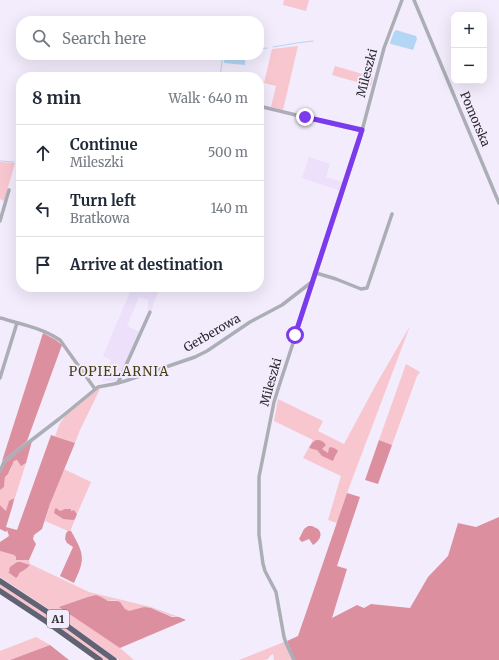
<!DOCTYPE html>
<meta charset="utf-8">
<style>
:root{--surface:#fff;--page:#f2f2f3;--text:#1f2937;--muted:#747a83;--line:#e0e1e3}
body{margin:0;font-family:Merriweather,serif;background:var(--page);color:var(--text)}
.controls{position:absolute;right:12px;top:12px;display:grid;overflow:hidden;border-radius:8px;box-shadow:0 4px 16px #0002}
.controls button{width:36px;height:36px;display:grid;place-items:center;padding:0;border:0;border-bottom:1px solid var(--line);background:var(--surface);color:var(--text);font:20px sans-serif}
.stop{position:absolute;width:12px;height:12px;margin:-9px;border:3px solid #7c3aed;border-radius:50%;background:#fff}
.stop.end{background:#7c3aed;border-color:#fff;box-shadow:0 1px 4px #0008}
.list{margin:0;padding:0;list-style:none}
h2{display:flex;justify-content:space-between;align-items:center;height:52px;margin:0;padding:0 16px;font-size:17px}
h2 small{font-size:13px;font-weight:400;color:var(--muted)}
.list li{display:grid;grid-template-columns:26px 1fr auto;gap:12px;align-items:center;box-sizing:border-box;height:56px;padding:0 16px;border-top:1px solid var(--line)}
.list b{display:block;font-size:15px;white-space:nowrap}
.list p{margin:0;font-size:13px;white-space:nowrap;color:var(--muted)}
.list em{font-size:13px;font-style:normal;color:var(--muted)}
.icon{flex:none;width:22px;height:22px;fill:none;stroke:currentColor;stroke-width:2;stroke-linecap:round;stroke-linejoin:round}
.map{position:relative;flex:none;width:499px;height:660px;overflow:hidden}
.search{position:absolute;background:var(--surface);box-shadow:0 4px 16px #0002;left:16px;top:16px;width:248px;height:44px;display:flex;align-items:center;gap:10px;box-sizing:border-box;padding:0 14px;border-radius:16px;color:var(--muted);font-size:15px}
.panel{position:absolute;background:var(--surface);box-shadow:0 4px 16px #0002;left:16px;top:72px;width:248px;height:220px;border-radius:16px}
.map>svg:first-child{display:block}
</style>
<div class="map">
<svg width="499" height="660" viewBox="0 0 499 660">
<rect width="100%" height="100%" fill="#f3ecfc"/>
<g fill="#ece0fb">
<polygon points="309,157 330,164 326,177 343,182 341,191 302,178"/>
<polygon points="132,287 160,287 151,311 148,310 148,300 139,297 127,326 140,332 117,381 102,381 111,360 103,356"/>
</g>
<g fill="#f8c6cf" fill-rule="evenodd">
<polygon points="284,0 309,0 306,11 283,5"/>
<polygon points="298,46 283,110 271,107 276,86 264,83 272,49"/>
<polygon points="335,66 373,77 371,86 332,75"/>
<polygon points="0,162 15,163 4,201 0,199"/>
<polygon points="410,326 347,493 337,523 328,520 341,476 303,458 313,440 274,421 278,399 323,421 318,431 344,444 378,381"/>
<polygon points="406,364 420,372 417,376 392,445 379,440"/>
<polygon points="97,389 100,389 80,430 75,443 55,436 60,423 66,415"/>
<polygon points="17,460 20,464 23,465 26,463 13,504 13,498 6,511 0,505 0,490 4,487 5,477 10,471 13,462"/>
<path d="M64 469 91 482 77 514 74 510C69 512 65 510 60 511L59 516 63 519H75L76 517 71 529V531H68L45 521 50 504Z"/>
<path d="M0 551 14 555 16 557V560H29L30 564 89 592 151 607 179 617C168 617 160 610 150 608 142 607 135 612 128 611 124 610 123 605 119 602 115 599 110 602 104 600L120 648 134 660H119L53 612 0 577ZM17 562H21L30 565C26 569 22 570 18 573L8 572 10 571Z"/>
<polygon points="0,583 34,605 111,660 103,660 59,628 0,589"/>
<polygon points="36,637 50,645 10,660 0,660 0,651"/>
<polygon points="284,642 294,660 274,660 273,654 270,656 268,659 264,660 239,660"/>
</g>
<g fill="#dc909f">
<polygon points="43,333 56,340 62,345 27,441 2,461"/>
<polygon points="51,435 75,443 50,504 42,529 34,535 33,539 36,544 29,560 16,560 16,557 14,555 0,551 0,542 9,536 7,530 6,532 0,529 0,505 6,511 9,501 14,498 13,504 6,527 17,530"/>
<path d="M316 440C321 440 323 441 326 445L322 449 328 453 329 448 331 447 336 449 338 451 335 456 333 461 322 456 317 450 309 448 312 443Z"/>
<polygon points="379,440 392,445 378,484 365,480"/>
<polygon points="32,441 26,463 21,466 17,460 14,461 8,474 5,477 4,487 0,490 0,473 5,463"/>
<polygon points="347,493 360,497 337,566 347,569 332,618 357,605 364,608 371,604 410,608 428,577 448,556 458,523 476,527 499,517 499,660 295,660 287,641 298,636"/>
<polygon points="56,508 60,511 65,509 71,509 71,511 74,510 77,514 75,519 73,520 63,519 54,513 55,509"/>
<path d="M308 526H312C314 527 316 528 318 529 324 535 318 542 313 545L309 539 302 542 299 539 304 529Z"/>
<path d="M68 531H71C84 554 86 558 74 583L60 576 73 547 67 543 65 539 66 533Z"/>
<path d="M17 562H21L30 565C28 567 26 569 24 570 21 572 19 572 18 576L16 578 8 572 10 571 9 570 10 567Z"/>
<polygon points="96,595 101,597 108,601 117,601 120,602 125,609 129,611 144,607 151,608 172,617 179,617 186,620 120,648 59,607 88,597"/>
<polygon points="50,645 69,660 10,660"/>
</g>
<g fill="#b4d6f5">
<polygon points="396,30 416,36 417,39 413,50 391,44 390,43 394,32"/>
<polygon points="225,55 245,57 245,65 224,63"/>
</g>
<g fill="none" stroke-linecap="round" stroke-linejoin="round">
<g stroke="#b4d6f5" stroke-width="1">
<polyline points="273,47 297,43 313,41"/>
<polyline points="259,49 267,48"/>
<polyline points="220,77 223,55"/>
<polyline points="0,161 14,162"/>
<polyline points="18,162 21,162"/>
</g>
<g stroke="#acaeb6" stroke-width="3.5">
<polyline points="414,0 499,203"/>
<polyline points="259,108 263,107 362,131"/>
<polyline points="0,221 9,190"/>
<polyline points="316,273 336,279 361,289 367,288 392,214"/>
<path d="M0 318C21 324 42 328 60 340L95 389"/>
<polyline points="0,378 17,323"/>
<polyline points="118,383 150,312"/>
<polyline points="0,471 4,462 7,459 59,419 98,387 114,384 125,381 195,357 207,351 250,322 282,305 313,281"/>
<polyline points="294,660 286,643 284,637 276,592 265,571 263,564 259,535 259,477 274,402 279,386 359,142 384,48 402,0"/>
</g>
<g stroke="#5f6374" stroke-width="5.5">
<polyline points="0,581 52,615 114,660"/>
<polyline points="0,591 47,622 100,660"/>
</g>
</g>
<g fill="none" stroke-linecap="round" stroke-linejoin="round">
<polyline stroke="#7c3aed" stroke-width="5" points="295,335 362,130 305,117"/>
</g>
<g text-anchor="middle" stroke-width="4" stroke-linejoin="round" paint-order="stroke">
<rect fill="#f3ecfc" stroke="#68646e" stroke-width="1" x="47" y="610" width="22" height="18" rx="3"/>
<g font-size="11" font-weight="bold" fill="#2d2a31">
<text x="58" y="623">A1</text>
</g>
<g font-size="12" fill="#2d2a31" stroke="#f3ecfc">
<text transform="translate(367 73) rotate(-75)" y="4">Mileszki</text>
<text transform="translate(475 119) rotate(67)" y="4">Pomorska</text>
<text transform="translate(212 333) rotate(-30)" y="4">Gerberowa</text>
<text transform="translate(271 382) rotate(-74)" y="4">Mileszki</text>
</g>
<g font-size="13" letter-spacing="1" fill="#473e15" stroke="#f3ecfc">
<text x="119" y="376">POPIELARNIA</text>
</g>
</g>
</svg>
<div class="controls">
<button>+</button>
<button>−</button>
</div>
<div class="stop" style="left:295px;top:335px"></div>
<div class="stop end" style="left:305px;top:117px"></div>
<div class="search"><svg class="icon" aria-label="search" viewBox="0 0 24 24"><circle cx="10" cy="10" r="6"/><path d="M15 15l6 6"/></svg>Search here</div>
<section class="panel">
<h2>8 min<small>Walk · 640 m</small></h2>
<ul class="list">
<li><svg class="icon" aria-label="ahead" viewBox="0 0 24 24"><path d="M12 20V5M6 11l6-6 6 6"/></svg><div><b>Continue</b><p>Mileszki</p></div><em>500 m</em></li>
<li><svg class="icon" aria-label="left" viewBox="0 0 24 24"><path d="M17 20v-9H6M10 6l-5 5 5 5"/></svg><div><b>Turn left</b><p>Bratkowa</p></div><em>140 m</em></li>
<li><svg class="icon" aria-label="arrive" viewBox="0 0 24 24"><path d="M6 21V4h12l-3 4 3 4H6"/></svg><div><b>Arrive at destination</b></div></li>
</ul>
</section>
</div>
